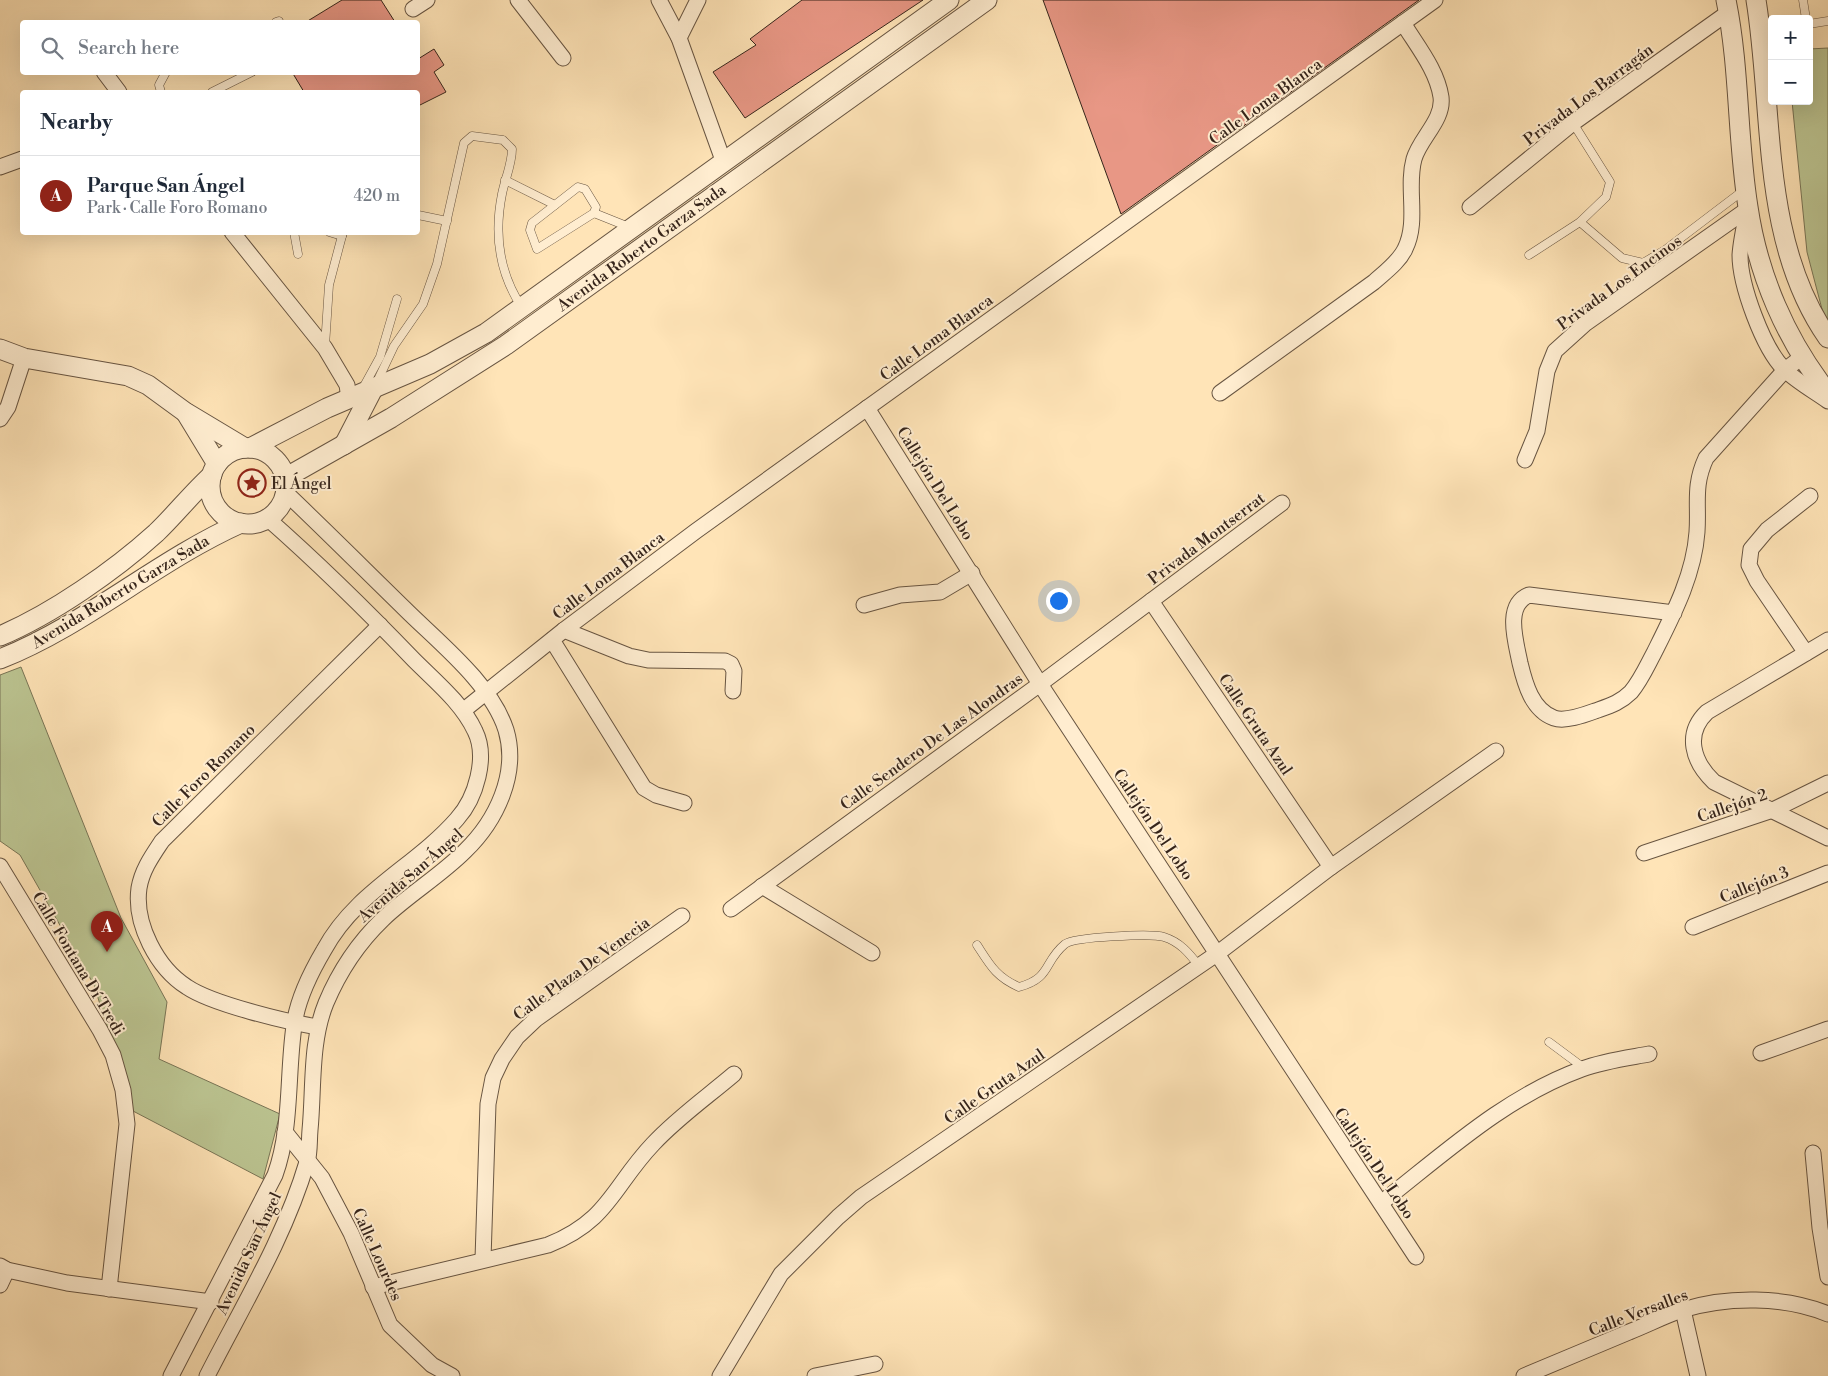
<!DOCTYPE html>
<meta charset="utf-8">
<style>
:root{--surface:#fff;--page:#f2f2f3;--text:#1f2937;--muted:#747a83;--line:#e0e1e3;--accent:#8f2418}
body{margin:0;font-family:"Libre Bodoni",serif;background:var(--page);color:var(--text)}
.controls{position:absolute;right:15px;top:15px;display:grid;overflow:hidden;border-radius:5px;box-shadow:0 5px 20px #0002}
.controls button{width:45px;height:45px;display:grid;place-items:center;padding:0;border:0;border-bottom:1px solid var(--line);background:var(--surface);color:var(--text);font:25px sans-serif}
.you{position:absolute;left:1058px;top:600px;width:18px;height:18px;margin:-12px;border:4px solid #fff;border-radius:50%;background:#1a73e8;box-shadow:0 0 0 8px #1a73e833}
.badge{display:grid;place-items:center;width:32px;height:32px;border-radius:50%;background:var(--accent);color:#fff;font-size:16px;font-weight:700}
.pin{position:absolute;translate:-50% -41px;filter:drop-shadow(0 1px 2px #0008)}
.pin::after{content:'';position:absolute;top:26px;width:18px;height:15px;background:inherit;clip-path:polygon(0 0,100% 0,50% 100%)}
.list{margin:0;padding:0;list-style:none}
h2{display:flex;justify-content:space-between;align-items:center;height:65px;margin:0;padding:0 20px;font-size:21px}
h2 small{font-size:16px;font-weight:400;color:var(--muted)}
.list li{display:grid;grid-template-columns:32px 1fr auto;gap:15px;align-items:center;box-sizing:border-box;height:80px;padding:0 20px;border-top:1px solid var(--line)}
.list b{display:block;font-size:19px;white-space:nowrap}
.list p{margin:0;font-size:16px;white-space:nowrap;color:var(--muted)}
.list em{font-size:16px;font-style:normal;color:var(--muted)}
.icon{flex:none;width:28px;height:28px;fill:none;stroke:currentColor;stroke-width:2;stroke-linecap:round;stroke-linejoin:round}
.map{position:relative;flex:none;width:1828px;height:1376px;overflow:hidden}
.search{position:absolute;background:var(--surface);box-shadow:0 5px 20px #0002;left:20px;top:20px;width:400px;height:55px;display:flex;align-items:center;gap:12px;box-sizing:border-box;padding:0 18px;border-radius:5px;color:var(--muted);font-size:19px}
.panel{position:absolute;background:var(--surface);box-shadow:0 5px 20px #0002;left:20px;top:90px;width:400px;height:145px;border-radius:5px}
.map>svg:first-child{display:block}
</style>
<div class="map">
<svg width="1828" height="1376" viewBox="0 0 1828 1376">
<rect width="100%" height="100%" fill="#ffe4b7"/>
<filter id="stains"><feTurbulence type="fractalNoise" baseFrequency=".004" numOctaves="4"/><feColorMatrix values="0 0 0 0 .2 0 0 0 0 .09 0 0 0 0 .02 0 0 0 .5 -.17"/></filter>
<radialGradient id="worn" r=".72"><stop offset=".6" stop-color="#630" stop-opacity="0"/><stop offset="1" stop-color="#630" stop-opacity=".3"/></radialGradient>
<g fill="#bcc592" stroke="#797556">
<polygon points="1828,48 1828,321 1823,313 1807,252 1792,101 1809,101 1809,49"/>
<polygon points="21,667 121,918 167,1002 159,1059 280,1114 263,1179 133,1111 94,985 20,855 0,841 0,675"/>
</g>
<g fill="#e89785" stroke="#36251b">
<polygon points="342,0 381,0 395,22 306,22"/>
<polygon points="802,0 923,0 745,118 713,72 756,45 750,39"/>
<polygon points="1043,0 1419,0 1121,214"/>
<polygon points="434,49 444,65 434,72 446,92 418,106 418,92 304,92 292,72 418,72 418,59"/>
</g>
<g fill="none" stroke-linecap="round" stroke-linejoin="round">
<g stroke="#685542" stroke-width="9">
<g id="service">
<polyline points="1803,0 1806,19"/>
<polyline points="276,22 279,21"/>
<polyline points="1809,24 1828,21"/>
<polyline points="161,92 159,85 166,72"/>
<polyline points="212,92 252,72"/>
<polyline points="505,180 555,205"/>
<polygon points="578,187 585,189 596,207 594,213 537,249 530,230 532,223"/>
<polyline points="594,213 629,227"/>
<polyline points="418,215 447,221"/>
<polyline points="1580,222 1622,258 1643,263 1665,250 1744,190"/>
<polyline points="294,232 298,254"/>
<polyline points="329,232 342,236"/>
<polyline points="1529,255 1580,222 1606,197 1610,182 1573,123"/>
<polyline points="325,346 329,285 343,232"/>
<path d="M376 384 394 346 423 304 437 264 464 143 472 136 503 140 512 149C512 164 505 179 502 194 494 234 499 272 521 306"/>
<polyline points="363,388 380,357 397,299"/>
<path d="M977 945C990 965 996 977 1019 987 1052 978 1043 962 1065 944 1074 937 1152 933 1164 937 1180 942 1189 953 1199 966"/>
<polyline points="1549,1042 1584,1068"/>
</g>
</g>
<g stroke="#685542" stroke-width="17">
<g id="minor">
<polyline points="518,0 563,58"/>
<polyline points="659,0 679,38 724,163"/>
<polyline points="413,9 427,0"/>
<polyline points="679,38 698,0"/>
<polyline points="104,72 119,92"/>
<polyline points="0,167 22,159"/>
<polyline points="1470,207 1573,123 1729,12"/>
<path d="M1747 213C1744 227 1741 241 1740 255 1740 285 1763 348 1784 369 1796 381 1814 391 1828 401"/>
<polyline points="232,232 325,348 347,385 349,398"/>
<path d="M1220 393 1374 282C1385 272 1399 262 1405 249 1419 221 1406 188 1414 159 1420 138 1444 120 1441 97 1437 70 1417 46 1403 23"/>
<polyline points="867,408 1040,684 1416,1257"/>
<polyline points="0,419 8,407 24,358"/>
<polyline points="1525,460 1537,431 1547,371 1555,351 1586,323 1748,209"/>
<polyline points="864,605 900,595 940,592 972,573"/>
<path d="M1674 613 1529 595C1504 605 1516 642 1520 663 1525 684 1532 710 1554 718 1565 722 1584 715 1595 711 1609 706 1620 703 1631 692 1641 680 1647 666 1654 653 1673 615 1694 575 1697 532 1699 504 1693 486 1706 458L1785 370 1802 357"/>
<polyline points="564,630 629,656 648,660 725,661 731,664 734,671 733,691"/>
<polyline points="552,640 644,788 656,795 684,803"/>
<path d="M1828 640 1707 712C1684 734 1693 762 1714 782L1828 838"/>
<polyline points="1806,653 1757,581 1749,565 1751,549 1767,530 1810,496"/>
<polyline points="464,710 564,630 696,531 1435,0"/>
<polyline points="1644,853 1773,810 1828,783"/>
<polyline points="0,866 100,1030 113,1055 123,1090 127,1124 109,1289"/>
<polyline points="1331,867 1496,751"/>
<polyline points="762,886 872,953"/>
<polyline points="731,909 1040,684 1282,503"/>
<polyline points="1693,927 1828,873"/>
<path d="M318 1027C287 1022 212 1004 187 987 157 968 134 924 139 888 142 870 152 856 162 841L380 625"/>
<polyline points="1761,1053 1828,1029"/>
<polyline points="285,1132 322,1178 351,1233 390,1325 432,1365 452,1376"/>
<polyline points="1813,1153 1820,1228 1828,1277"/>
<path d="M1381 1203C1445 1153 1505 1097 1582 1069 1603 1061 1627 1058 1649 1054"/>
<polyline points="483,1259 488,1104 493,1078 502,1059 517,1037 536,1019 682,916"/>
<polyline points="0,1266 7,1270 67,1283 211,1302"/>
<polyline points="0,1285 7,1270"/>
<path d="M373 1287 548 1245C609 1221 613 1186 653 1144 677 1118 707 1097 734 1074"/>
<polyline points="1683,1310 1698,1376"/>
<path d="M171 1376 275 1175C292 1128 287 1075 294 1026 297 1000 311 972 324 950 356 891 415 867 457 819 476 798 488 757 475 731 462 703 436 682 414 660 367 611 318 563 267 518"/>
<path d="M207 1376C242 1307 285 1237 307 1162 310 1152 309 1141 310 1130 314 1089 310 1042 326 1003 339 972 358 943 383 919 408 895 440 876 465 851 496 821 519 774 506 730 491 683 438 642 404 608 364 569 325 530 285 492"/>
<polyline points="720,1376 781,1274 838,1217 861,1197 1218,953 1331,867 1151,601"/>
<polyline points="815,1376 875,1364"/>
<path d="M1524 1376C1559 1361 1594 1347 1629 1332 1647 1325 1664 1316 1682 1310 1727 1296 1785 1296 1828 1314"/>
</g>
</g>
<g stroke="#685542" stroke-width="21">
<g id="tertiary">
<path d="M1726 0C1740 68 1737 139 1748 207 1758 275 1786 340 1828 393"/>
<path d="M1756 0C1774 111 1760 241 1828 338"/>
<polyline points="0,349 24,358 128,376 148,385 185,412 245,448"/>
<polyline points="186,413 217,464"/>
<polyline points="344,445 374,387"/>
<polyline points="250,448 327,408 430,364 486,333 949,0"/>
<circle cx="248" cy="486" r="38"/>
<polyline points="285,478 391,418 506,345 987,0"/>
<path d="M0 636C52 614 114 571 156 533 175 515 192 493 212 475"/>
<path d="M0 659C86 625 156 561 241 523"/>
</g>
</g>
<use href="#service" stroke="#ffedd0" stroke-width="8"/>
<use href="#minor" stroke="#ffedd0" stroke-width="15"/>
<use href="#tertiary" stroke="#ffedd0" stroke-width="19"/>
</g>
<defs>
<g id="sight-ring" transform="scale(1.4375)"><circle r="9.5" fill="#ffedd0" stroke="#8f2418" stroke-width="1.5"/><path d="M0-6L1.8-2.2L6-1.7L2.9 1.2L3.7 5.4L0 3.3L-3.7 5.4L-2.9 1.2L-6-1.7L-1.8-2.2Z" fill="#8f2418"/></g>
</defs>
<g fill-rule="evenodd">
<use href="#sight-ring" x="252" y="483"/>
</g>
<g text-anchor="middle" stroke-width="4" stroke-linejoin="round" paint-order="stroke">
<g font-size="16" fill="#36251b" stroke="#ffedd0">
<text transform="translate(1588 94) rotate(-37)" y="6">Privada Los Barragán</text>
<text transform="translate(1265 101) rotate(-36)" y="6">Calle Loma Blanca</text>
<text transform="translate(641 247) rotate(-36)" y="6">Avenida Roberto Garza Sada</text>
<text transform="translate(1619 282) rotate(-36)" y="6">Privada Los Encinos</text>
<text transform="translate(936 337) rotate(-36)" y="6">Calle Loma Blanca</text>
<text transform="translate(936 483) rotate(58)" y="6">Callejón Del Lobo</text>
<text transform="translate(1206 538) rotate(-37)" y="6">Privada Montserrat</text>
<text transform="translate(608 575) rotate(-37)" y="6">Calle Loma Blanca</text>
<text transform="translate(120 591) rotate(-31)" y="6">Avenida Roberto Garza Sada</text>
<text transform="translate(1256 724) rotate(56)" y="6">Calle Gruta Azul</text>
<text transform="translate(931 741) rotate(-36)" y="6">Calle Sendero De Las Alondras</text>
<text transform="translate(203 775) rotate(-45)" y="6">Calle Foro Romano</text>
<text transform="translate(1732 805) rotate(-19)" y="6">Callejón 2</text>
<text transform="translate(1154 824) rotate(56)" y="6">Callejón Del Lobo</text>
<text transform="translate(410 875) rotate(-41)" y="6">Avenida San Ángel</text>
<text transform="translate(1754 884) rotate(-22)" y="6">Callejón 3</text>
<text transform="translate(79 963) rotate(59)" y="6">Calle Fontana Dí Tredi</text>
<text transform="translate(581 968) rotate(-36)" y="6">Calle Plaza De Venecia</text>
<text transform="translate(994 1086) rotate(-35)" y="6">Calle Gruta Azul</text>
<text transform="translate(1375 1163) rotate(56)" y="6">Callejón Del Lobo</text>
<text transform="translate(248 1253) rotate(-65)" y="6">Avenida San Ángel</text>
<text transform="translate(378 1254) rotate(66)" y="6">Calle Lourdes</text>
<text transform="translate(1638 1312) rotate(-21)" y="6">Calle Versalles</text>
</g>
<g font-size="16" fill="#36251b" stroke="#ffedd0" text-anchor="start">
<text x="271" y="489">El Ángel</text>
</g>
</g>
<rect width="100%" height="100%" filter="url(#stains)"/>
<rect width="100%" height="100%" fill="url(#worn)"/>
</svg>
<div class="controls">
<button>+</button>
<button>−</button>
</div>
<div class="you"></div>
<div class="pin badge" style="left:107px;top:952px">A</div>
<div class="search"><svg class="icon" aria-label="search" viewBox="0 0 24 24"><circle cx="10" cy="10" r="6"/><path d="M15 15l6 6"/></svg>Search here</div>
<section class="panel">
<h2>Nearby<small></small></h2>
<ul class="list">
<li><span class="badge">A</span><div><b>Parque San Ángel</b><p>Park · Calle Foro Romano</p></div><em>420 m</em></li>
</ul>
</section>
</div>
